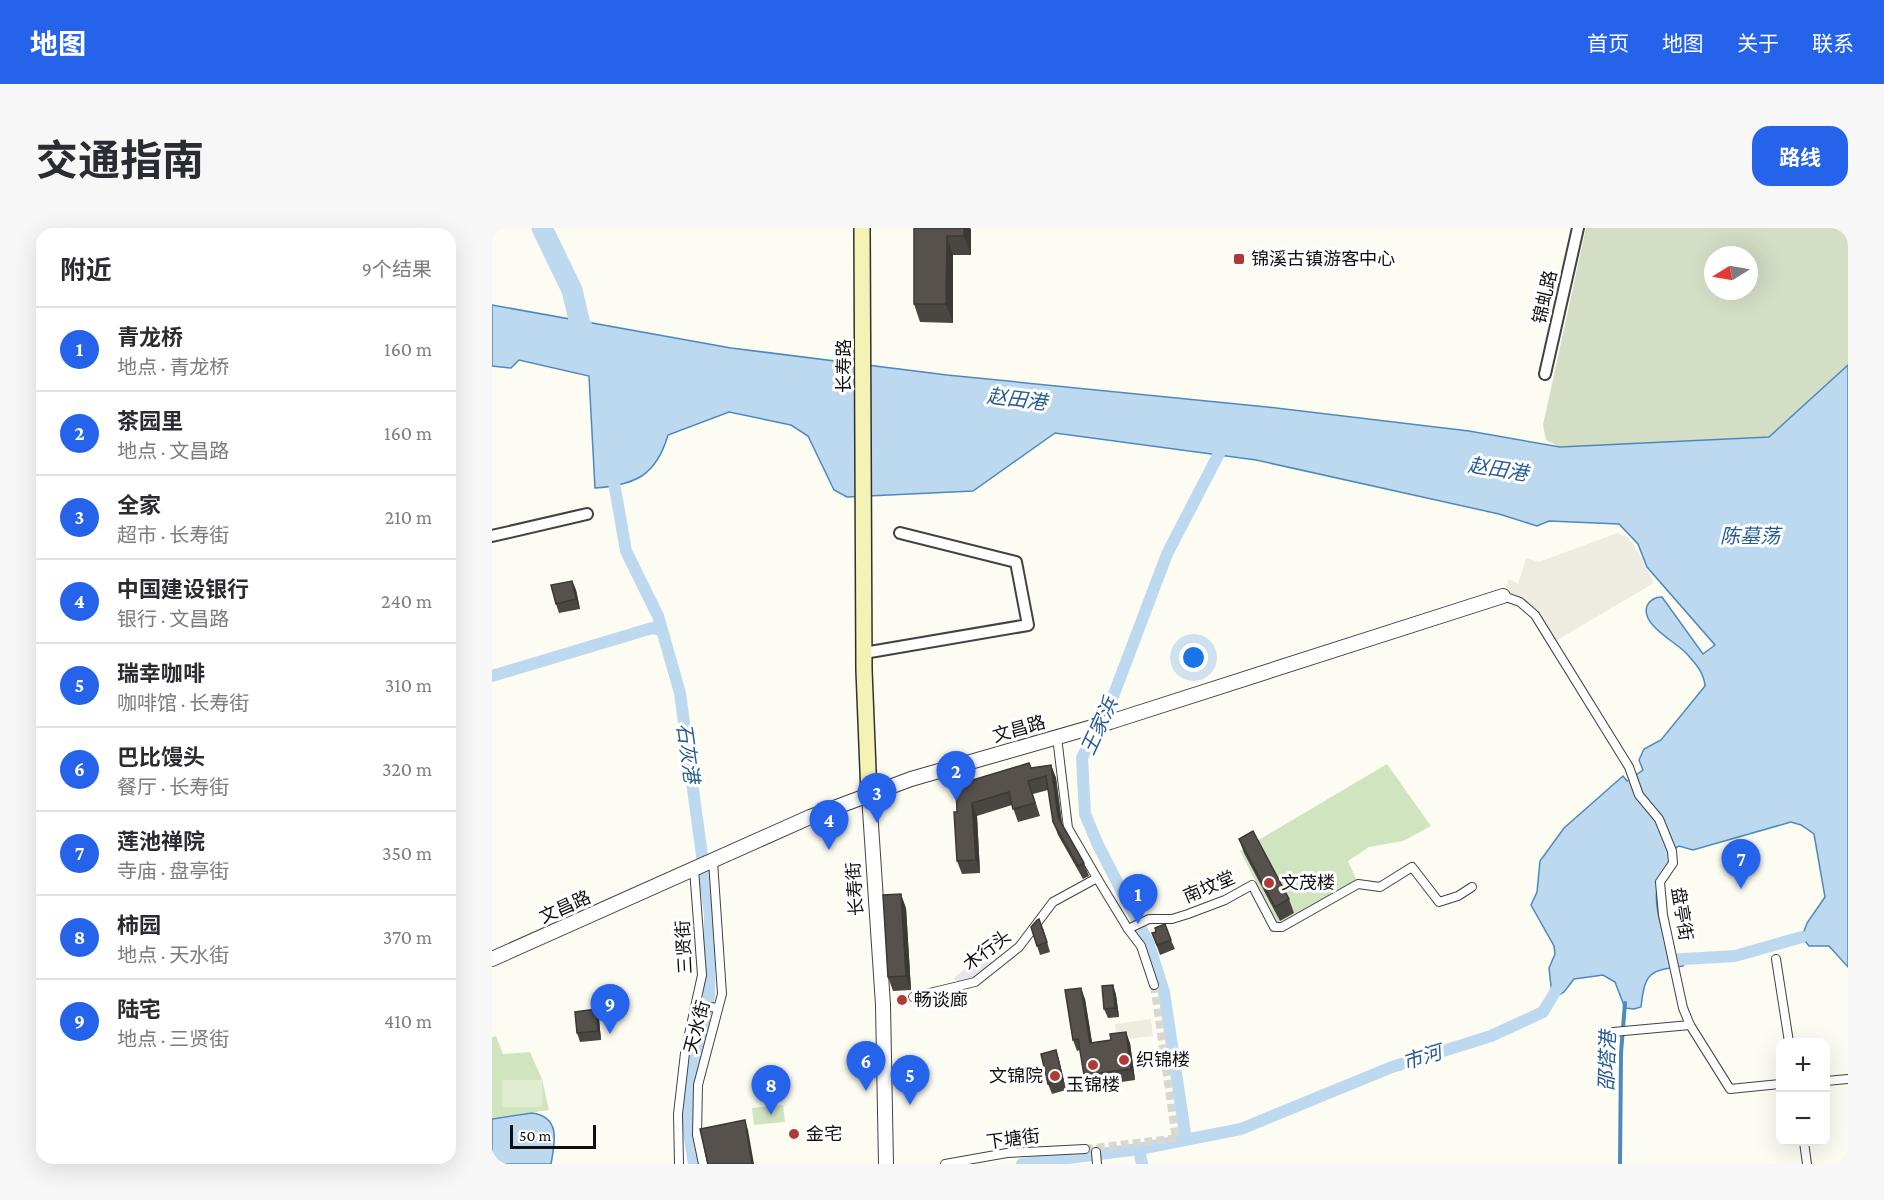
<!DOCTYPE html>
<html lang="zh">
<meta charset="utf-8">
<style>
:root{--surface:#fff;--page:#f7f7f7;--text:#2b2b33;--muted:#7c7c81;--line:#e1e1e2;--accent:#2563eb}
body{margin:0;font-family:"Crimson Pro","Noto Sans SC",serif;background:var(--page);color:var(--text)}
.controls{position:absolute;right:18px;bottom:18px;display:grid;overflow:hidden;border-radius:12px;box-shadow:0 6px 24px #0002}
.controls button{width:54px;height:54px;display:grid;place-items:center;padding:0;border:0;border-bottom:2px solid var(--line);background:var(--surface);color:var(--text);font:30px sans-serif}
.compass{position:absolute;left:1212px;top:18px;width:54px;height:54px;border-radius:50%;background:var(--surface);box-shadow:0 6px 24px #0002;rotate:259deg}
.scale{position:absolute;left:18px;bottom:15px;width:86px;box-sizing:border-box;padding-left:6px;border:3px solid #0f0f0f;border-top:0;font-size:16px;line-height:21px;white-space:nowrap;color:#0f0f0f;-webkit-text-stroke:4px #fff;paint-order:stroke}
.you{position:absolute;left:702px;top:430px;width:21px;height:21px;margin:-15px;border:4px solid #fff;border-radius:50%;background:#1a73e8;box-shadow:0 0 0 9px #1a73e833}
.badge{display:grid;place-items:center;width:39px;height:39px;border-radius:50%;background:var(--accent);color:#fff;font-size:20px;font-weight:700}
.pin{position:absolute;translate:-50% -50px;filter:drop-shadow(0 2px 3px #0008)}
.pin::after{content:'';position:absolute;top:32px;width:21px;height:18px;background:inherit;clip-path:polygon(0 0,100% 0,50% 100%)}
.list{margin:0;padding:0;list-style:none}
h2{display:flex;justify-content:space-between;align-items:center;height:78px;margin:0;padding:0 24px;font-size:26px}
h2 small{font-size:20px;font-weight:400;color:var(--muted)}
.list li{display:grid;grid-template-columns:39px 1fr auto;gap:18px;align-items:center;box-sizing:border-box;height:84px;padding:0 24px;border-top:2px solid var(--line)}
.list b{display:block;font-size:22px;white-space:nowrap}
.list p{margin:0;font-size:20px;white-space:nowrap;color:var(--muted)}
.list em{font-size:20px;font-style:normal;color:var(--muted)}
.map{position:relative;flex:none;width:1356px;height:936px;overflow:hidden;border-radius:18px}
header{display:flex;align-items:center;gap:36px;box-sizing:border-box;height:84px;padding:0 30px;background:var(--accent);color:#fff}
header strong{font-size:28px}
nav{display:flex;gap:33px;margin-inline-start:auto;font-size:21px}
.intro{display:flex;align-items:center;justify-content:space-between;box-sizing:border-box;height:144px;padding:0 36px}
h1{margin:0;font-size:42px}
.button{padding:15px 27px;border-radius:18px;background:var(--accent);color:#fff;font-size:21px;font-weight:700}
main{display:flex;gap:36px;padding:0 36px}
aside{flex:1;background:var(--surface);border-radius:18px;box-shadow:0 6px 24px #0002}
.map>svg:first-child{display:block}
</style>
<header>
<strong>地图</strong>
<nav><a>首页</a><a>地图</a><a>关于</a><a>联系</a></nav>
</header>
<div class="intro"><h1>交通指南</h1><a class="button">路线</a></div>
<main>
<aside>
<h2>附近<small>9个结果</small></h2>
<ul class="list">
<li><span class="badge">1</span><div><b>青龙桥</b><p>地点 · 青龙桥</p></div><em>160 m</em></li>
<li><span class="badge">2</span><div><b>茶园里</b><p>地点 · 文昌路</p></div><em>160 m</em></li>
<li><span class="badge">3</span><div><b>全家</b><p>超市 · 长寿街</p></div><em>210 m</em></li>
<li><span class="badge">4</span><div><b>中国建设银行</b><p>银行 · 文昌路</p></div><em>240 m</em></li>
<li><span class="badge">5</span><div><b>瑞幸咖啡</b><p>咖啡馆 · 长寿街</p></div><em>310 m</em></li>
<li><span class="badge">6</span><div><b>巴比馒头</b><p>餐厅 · 长寿街</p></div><em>320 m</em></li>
<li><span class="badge">7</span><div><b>莲池禅院</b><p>寺庙 · 盘亭街</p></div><em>350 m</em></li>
<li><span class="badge">8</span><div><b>柿园</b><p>地点 · 天水街</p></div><em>370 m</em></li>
<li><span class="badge">9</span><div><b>陆宅</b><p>地点 · 三贤街</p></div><em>410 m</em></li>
</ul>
</aside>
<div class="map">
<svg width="1356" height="936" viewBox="0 0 1356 936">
<rect width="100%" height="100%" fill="#fdfcf2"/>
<polygon fill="#ece4ec" points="493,724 503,738 471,762 462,750"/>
<g fill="#d0e4bf">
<polygon points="895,536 939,598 911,613 877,619 856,633 865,653 786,697 748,623"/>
<polygon points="4,808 11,826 38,824 50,851 57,882 0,890 0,809"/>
<polygon points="291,877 293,894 262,897 260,880"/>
</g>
<path fill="#d4dec5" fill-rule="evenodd" d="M1094 0H1356V137L1277 209 1068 219 1054 212 1051 197ZM1221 27H1257V63H1221Z"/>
<rect fill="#e1edd0" x="10" y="852" width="40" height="27"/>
<g fill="#eeebe1">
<polygon points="1125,305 1135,309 1142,317 1162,355 1060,415 1043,387 1011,368 1017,351 1026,356 1034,330 1047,334"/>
<polygon points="659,791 661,808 625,812 623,796"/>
</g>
<g fill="#bdd9ef" stroke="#4d89bd" stroke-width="1.5">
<path d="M0 77 239 120 455 147 775 179 977 203 1068 219 1277 209 1356 137V739L1337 718H1317L1310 709 1315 695 1333 669 1322 606 1309 597 1299 594 1201 622 1187 618 1178 623C1178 640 1172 639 1167 653 1159 673 1171 703 1176 723L1179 727H1190L1193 735 1191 738C1157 743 1153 744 1149 779L1142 781 1133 780 1123 754 1111 747 1082 751 1072 764 1064 769 1060 767 1057 740 1063 726 1062 718 1039 677 1045 664 1048 633 1072 600 1131 548 1135 553 1151 542 1147 532 1152 521 1169 512 1213 458C1212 445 1204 436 1195 426 1186 415 1148 397 1155 378 1158 372 1164 369 1170 369L1211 426 1223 417 1155 339 1146 316 1127 296 1057 293 1045 298 1007 286 764 232 563 205 481 263 355 269 342 262 316 208 299 197 237 184 176 207C164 248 143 257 103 260L97 148 27 132 19 140 0 138Z"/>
<path d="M40 885C69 889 63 914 59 936H0V891Z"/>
</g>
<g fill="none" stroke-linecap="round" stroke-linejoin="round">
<polyline stroke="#4d89bd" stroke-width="4" points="1128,936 1129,825 1133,775"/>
<g stroke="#bdd9ef" stroke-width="12">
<polyline points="120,243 134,323 166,388 188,465 218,687 217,769 197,857 197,904 202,936"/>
<polyline points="0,448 160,400 170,402"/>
<polyline points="1176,732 1243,728 1310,709"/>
<polyline points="694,912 672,764 656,714 606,617 593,586 590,530 622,466 675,326 734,212"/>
<polyline points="647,921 650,936"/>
<polyline points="530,936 647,921 749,901 900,839 999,808 1051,784 1069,754"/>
</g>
<polyline stroke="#bdd9ef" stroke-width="21" points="50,0 80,62 88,96 101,117"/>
<g stroke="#d9d8d0" stroke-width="8" stroke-dasharray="8 4" stroke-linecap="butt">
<polyline points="662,757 684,911"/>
<polyline points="593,921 687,910"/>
</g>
<g stroke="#424242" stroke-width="10">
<g id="pedestrian">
<polyline points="1011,368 1028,374 1043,387 1137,539 1147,567 1167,591 1180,623 1181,635 1168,654 1171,687 1191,780 1198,797 1238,861 1288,856"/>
<polyline points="565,509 576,600 605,650"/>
<polyline points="636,701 649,718 662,757"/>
<polyline points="1284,731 1297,814"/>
<polyline points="421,769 483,754 527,719 561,674 605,650 636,701 657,691 680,691 696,686 733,672 760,657 782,699 790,699 866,656 888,659 920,639 947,674 966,668 980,659"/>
<polyline points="205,777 225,780"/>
<polyline points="1121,804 1198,797"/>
<polyline points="1334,853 1356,851"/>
<polyline points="1312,914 1315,936"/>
<polyline points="604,924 605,936"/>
<polyline points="187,936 186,886 193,825 210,747 202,641"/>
<polyline points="211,936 205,907 206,857 230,766 221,633"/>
<polyline points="453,936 515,925 593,921"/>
</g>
</g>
<g stroke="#424242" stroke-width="14">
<g id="minor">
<polyline points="1053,146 1086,0"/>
<polyline points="0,308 95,286"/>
<polyline points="372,425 536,397 524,334 408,305"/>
</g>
</g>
<g stroke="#424242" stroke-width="16">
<g id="tertiary">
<polyline points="377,567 391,777 394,936"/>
<polyline points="0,731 318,589 419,551 618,494 1011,368"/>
</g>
</g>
<g stroke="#313131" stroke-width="18">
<polyline id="secondary" points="370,0 372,442 377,567"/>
</g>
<use href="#pedestrian" stroke="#fff" stroke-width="8"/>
<use href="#minor" stroke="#fff" stroke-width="10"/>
<use href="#tertiary" stroke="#fff" stroke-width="14"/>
<use href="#secondary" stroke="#f5f2b5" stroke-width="15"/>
</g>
<g fill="#4a4641">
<polygon points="422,0 478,0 479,2 479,27 461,27 461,95 428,94 422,76"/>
<polygon points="80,353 84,362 88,381 67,385 64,376"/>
<polygon points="559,537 564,550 570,596 592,635 597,648 591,651 566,607 561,594 556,562 541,566 548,588 526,594 520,577 485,588 488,645 470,646 465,633 465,584 539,540"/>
<polygon points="747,611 797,671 802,685 788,693 752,625"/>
<polygon points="414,680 419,762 401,763 396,749"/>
<polygon points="539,699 551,700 558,724 548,727"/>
<polygon points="660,705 679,712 683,721 668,727"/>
<polygon points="621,757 624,767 627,789 616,790 612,781"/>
<polygon points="593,771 600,815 638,815 643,852 596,859 592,847 588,822 585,823 581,812"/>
<polygon points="104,781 107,791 109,812 88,814 85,805"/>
<polygon points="564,822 567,832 574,862 560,866 556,856"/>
</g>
<g fill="#3c3935">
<polygon points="472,0 478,0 479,2 479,27 472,8"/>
<polygon points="455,8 461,27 461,95 454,76"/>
<polygon points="80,353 84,362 88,381 84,371"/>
<polygon points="559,537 564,550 571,603 566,589"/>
<polygon points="480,575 485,588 488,645 484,632"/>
<polygon points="409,666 414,680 419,762 414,748"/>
<polygon points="621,757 624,767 627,789 623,780"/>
<polygon points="589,760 593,771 602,826 598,815"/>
<polygon points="104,781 107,791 109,812 106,803"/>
<polygon points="634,804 638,815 643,852 639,841"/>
<polygon points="564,822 567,832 574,862 571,852"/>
<polygon points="253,892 256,902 262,936 260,936"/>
</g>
<g fill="#56514c" stroke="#3c3935" stroke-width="1.5">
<polygon points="422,0 472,0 472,8 455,8 454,76 422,76"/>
<polygon points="80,353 84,371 64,376 59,357"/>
<polygon points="537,535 539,540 559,537 566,589 592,635 586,638 561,594 554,548 536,553 543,575 521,581 517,564 480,575 484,632 465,633 462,584 465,584 464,557"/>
<polygon points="761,603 797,671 783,679 747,611"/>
<polygon points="409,666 414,748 396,749 391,667"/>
<polygon points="547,691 555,714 545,718 539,699 545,692"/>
<polygon points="673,696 679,712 665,717 660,705 664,704 663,700"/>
<polygon points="621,757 623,780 612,781 610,758"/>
<polygon points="589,760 598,815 619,812 618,806 634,804 639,841 592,847 586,811 581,812 573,762"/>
<polygon points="104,781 106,803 85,805 83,784"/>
<polygon points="564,822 571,852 556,856 549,826"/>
<polygon points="253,892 260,936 216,936 208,901"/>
</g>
<g fill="#ae3a38" stroke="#fff" stroke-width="2">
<rect x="741" y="25" width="12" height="12" rx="3"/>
<circle cx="777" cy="655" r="6"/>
<circle cx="410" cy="772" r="6"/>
<circle cx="632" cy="832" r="6"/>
<circle cx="601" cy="837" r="6"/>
<circle cx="563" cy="848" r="6"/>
<circle cx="302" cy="906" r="6"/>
</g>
<g text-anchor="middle" stroke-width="6" stroke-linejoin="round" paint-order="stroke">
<g font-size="18" fill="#0f0f0f" stroke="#fff" text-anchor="start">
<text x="759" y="37">锦溪古镇游客中心</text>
<text x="789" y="661">文茂楼</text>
<text x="422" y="778">畅谈廊</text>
<text x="644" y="838">织锦楼</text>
<text x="551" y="854" text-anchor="end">文锦院</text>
<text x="601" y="863" text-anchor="middle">玉锦楼</text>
<text x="314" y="912">金宅</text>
</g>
<g font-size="18" fill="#0f0f0f" stroke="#fff">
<text transform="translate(1053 69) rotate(-77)" y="6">锦虬路</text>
<text transform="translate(352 138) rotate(-90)" y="6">长寿路</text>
<text transform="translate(527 501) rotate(-16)" y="6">文昌路</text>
<text transform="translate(717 659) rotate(-23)" y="6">南坟堂</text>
<text transform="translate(363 661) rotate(-94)" y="6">长寿街</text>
<text transform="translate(73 679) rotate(-24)" y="6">文昌路</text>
<text transform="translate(1190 686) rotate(81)" y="6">盘亭街</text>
<text transform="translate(192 719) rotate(-93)" y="6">三贤街</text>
<text transform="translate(495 722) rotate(-37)" y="6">木行头</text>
<text transform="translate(205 799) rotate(-75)" y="6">天水街</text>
<text transform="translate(521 911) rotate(-7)" y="6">下塘街</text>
</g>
<g font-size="20" font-style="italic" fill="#275c92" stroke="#fff">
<text transform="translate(525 171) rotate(7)" y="7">赵田港</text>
<text transform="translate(1006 241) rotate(9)" y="7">赵田港</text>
<text x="1258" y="315">陈墓荡</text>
<text transform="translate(607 498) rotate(-65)" y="7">王家浜</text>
<text transform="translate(196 525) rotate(82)" y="7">石灰港</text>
<text transform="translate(930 829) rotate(-17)" y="7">市河</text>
<text transform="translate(1115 833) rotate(-88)" y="7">邵塔港</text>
</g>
</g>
</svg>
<div class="controls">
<button>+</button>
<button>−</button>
</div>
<svg class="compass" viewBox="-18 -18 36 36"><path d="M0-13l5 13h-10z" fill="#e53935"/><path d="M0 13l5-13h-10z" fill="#7c7c81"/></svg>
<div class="scale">50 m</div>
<div class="you"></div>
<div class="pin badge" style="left:646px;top:696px">1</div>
<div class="pin badge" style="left:464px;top:573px">2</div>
<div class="pin badge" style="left:385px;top:595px">3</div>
<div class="pin badge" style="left:337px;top:622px">4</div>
<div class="pin badge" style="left:418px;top:877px">5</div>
<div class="pin badge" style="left:374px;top:863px">6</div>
<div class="pin badge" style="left:1249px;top:661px">7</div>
<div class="pin badge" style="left:279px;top:887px">8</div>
<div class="pin badge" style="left:118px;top:806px">9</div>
</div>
</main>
